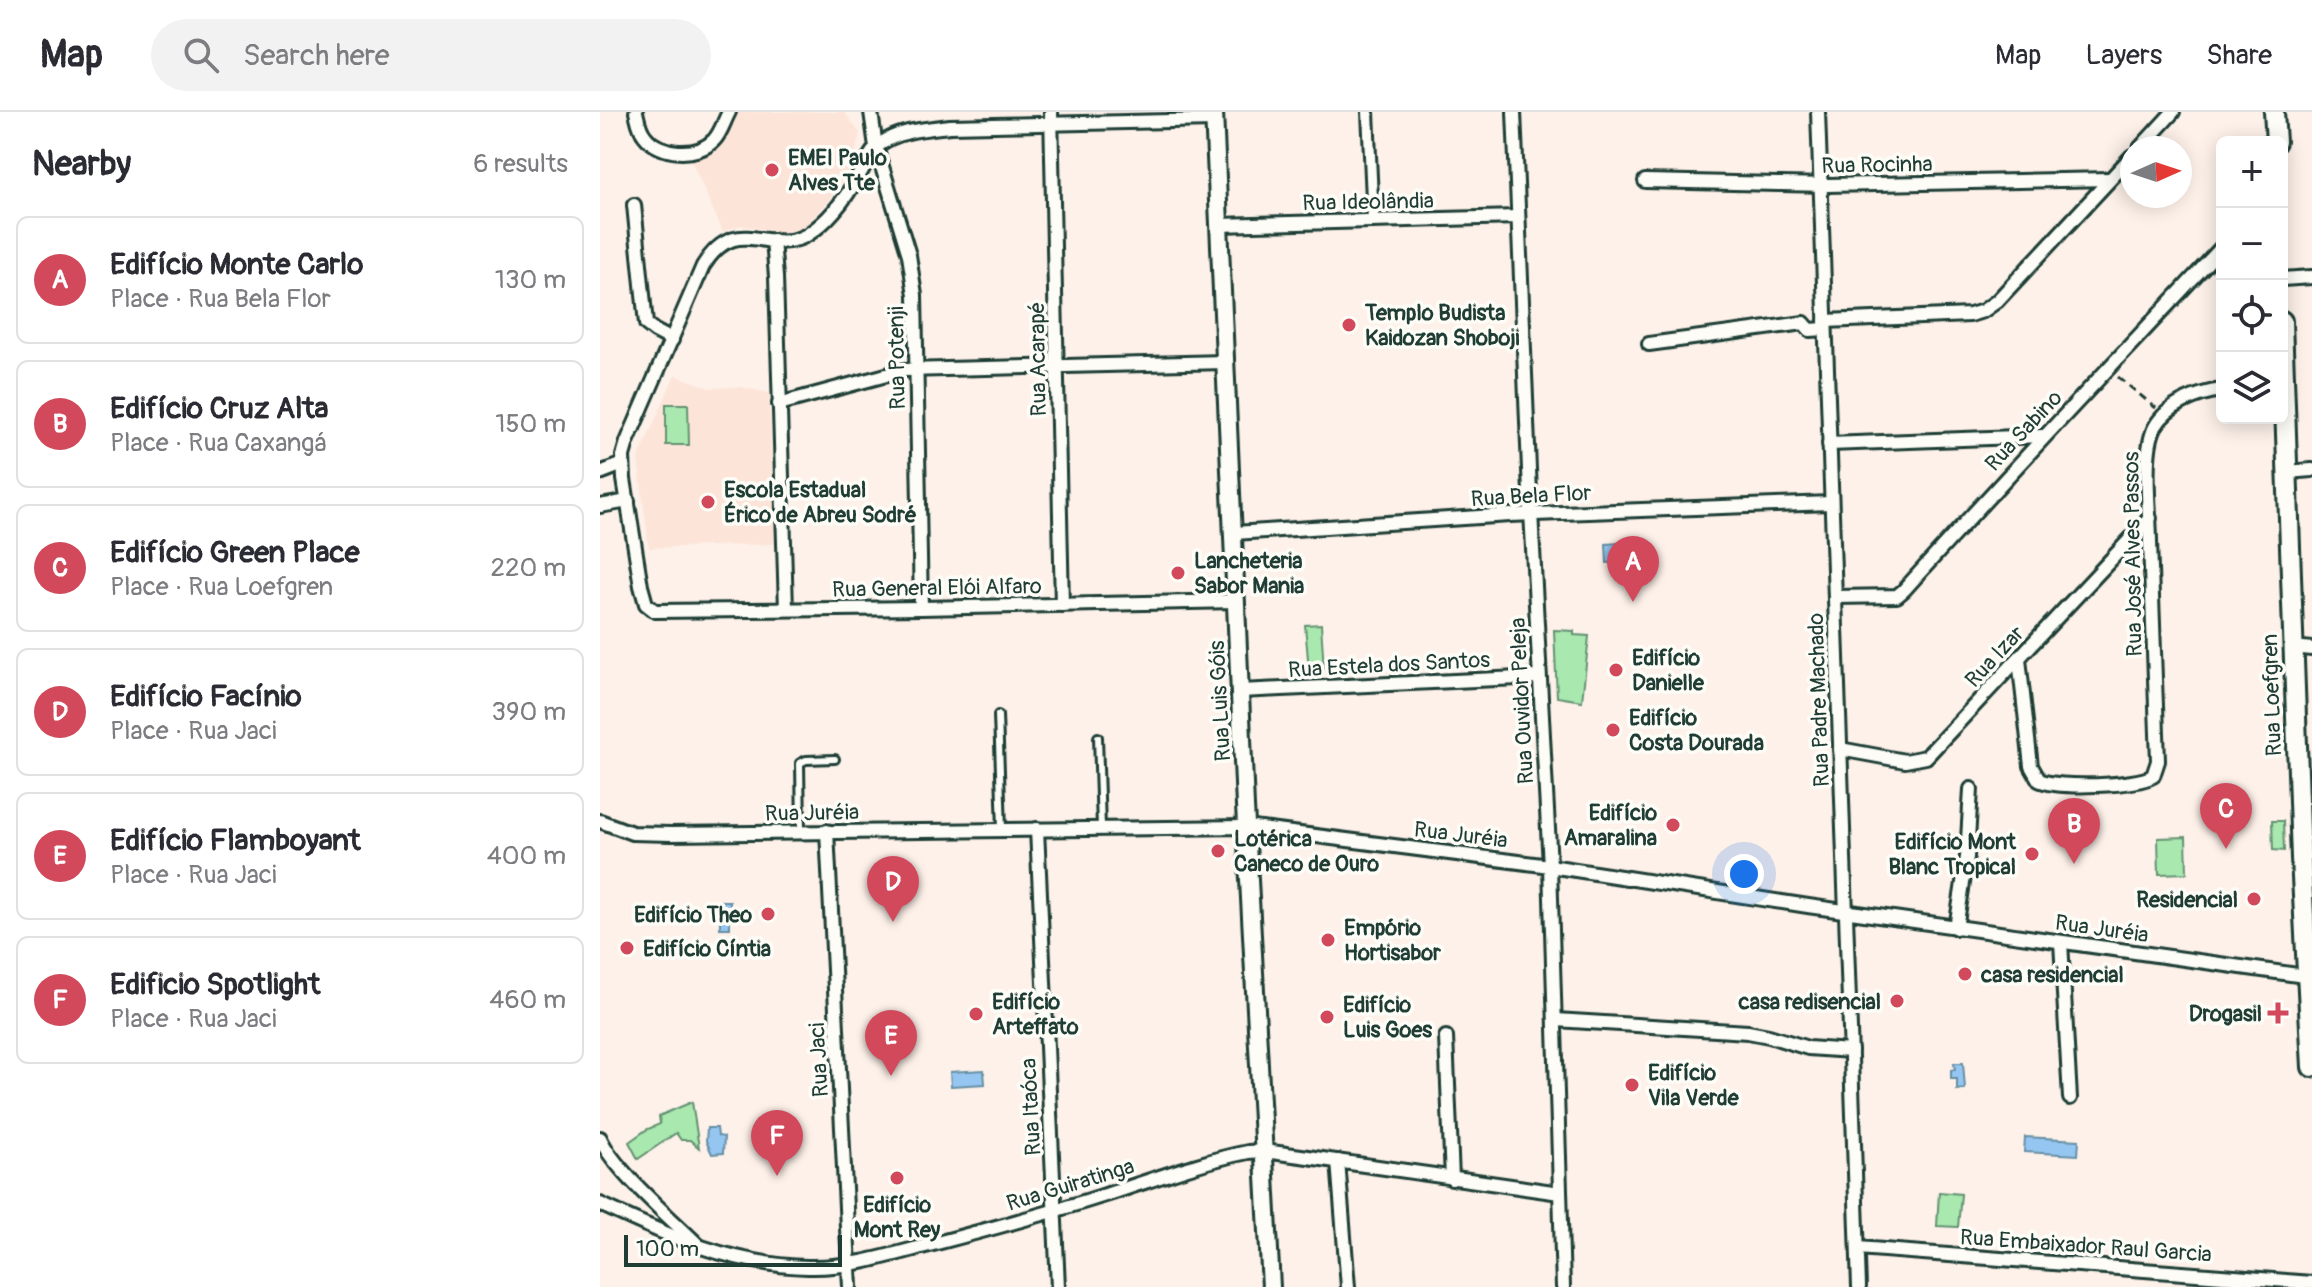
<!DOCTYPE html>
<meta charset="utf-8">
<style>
:root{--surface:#fff;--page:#f2f2f3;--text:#2b2b33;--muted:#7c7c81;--line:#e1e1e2;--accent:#d1495b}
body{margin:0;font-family:Pangolin,sans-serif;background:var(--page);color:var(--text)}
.controls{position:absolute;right:24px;top:24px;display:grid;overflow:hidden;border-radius:12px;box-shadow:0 4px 20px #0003}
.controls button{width:72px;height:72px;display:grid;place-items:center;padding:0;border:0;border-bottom:2px solid var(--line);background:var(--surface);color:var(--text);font:40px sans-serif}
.compass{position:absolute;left:1520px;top:24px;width:72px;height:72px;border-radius:50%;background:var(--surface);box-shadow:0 4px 20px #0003;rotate:87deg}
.scale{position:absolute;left:24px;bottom:20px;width:218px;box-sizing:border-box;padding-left:8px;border:4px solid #1f3d34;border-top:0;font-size:22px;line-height:28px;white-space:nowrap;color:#1f3d34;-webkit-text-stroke:6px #fdfcf7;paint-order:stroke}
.you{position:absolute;left:1144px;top:762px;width:28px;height:28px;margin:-20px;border:6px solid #fff;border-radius:50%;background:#1a73e8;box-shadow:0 0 0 12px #1a73e833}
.badge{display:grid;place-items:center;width:52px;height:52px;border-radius:50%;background:var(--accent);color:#fff;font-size:26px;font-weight:700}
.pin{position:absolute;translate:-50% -66px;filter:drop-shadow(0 2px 4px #0008)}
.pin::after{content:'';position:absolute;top:42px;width:28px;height:24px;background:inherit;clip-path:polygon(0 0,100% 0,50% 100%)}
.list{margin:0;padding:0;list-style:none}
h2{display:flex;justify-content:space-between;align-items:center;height:104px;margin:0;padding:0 32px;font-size:34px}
h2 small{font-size:26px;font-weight:400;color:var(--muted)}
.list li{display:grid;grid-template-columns:52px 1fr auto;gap:24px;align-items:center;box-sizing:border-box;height:128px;margin:0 16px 16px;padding:0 16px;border:2px solid var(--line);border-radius:12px}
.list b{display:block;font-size:30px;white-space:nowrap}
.list p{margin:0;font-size:26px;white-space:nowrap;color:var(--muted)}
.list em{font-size:26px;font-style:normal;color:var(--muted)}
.icon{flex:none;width:44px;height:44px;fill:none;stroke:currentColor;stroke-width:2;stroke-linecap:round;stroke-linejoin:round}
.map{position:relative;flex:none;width:1712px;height:1175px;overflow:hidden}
header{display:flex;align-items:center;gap:48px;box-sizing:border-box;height:112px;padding:0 40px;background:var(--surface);border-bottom:2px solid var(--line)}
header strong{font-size:38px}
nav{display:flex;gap:44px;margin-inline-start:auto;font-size:28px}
.search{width:560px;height:72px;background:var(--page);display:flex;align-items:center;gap:20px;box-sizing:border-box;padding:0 28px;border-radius:44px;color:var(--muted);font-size:30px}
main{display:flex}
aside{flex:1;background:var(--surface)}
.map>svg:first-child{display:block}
</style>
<header>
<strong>Map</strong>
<div class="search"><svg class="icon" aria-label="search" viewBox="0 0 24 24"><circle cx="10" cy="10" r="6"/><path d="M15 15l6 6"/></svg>Search here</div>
<nav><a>Map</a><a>Layers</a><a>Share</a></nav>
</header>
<main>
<aside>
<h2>Nearby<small>6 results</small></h2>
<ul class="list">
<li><span class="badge">A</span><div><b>Edifício Monte Carlo</b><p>Place · Rua Bela Flor</p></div><em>130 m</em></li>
<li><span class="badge">B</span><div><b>Edifício Cruz Alta</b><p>Place · Rua Caxangá</p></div><em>150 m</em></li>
<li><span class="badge">C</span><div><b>Edifício Green Place</b><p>Place · Rua Loefgren</p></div><em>220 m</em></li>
<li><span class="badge">D</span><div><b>Edifício Facínio</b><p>Place · Rua Jaci</p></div><em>390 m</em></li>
<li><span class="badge">E</span><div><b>Edifício Flamboyant</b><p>Place · Rua Jaci</p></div><em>400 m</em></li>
<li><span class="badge">F</span><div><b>Edificio Spotlight</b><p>Place · Rua Jaci</p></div><em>460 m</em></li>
</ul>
</aside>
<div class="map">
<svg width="1712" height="1175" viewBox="0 0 1712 1175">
<rect width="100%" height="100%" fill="#fdf1e9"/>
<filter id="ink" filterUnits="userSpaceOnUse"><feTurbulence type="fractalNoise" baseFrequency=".0125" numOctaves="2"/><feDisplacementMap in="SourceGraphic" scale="16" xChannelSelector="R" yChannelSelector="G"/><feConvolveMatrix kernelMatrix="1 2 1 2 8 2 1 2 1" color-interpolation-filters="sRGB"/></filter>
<g filter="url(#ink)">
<g fill="#fde4d8">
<polygon points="134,0 244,0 260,21 253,51 227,91 204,115 184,121 140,113 123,120 90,46 105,43 116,33"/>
<polygon points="75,263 110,276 140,275 169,281 175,432 49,436 38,347"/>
</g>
<g fill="#a9e8af" stroke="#649272" stroke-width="2">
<polygon points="66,292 88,292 89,333 66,333"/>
<polygon points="721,512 724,557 709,558 705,513"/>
<polygon points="954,518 974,519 974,523 989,524 982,589 957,585"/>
<polygon points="1672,709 1683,709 1684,739 1673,738"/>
<polygon points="1586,725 1587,761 1559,762 1558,726"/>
<polygon points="92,990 99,1036 90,1028 81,1028 76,1021 38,1047 29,1030 46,1018 60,1012 59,1004"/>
<polygon points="1339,1080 1361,1082 1358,1115 1337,1114"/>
</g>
<g fill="#95c6f1" stroke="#668fa5" stroke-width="2">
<polygon points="1019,431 1020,450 1007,451 1006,432"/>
<rect x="120" y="789" width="10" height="27"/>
<polygon points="1354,951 1363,951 1365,977 1357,978 1357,967 1351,967 1351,958 1355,957"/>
<polygon points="384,958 385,972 351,974 350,960"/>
<polygon points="107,1016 117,1016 118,1024 124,1025 123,1041 112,1042 106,1029"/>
<polygon points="1425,1025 1479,1028 1478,1043 1424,1040"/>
</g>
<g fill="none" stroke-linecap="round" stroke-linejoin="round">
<g stroke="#1f3d34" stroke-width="12">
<g id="service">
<polyline points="398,603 402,717"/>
<polyline points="498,625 501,715"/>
<polyline points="201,719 200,651 206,648 235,647"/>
</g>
</g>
<g stroke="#1f3d34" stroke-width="16">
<polyline id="pedestrian" points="768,0 773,109"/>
</g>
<g stroke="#1f3d34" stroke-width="18">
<g id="minor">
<path d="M36 0C38 8 39 17 45 24 59 43 97 46 114 28 121 21 124 9 129 0"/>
<polyline points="271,0 276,35 309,143 315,183 321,496"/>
<polyline points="451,0 462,493"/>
<polyline points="914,0 930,381 950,754 963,1175"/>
<polyline points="1218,0 1259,1175"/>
<path d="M614 8 350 14C326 17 299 18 279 33 270 40 265 54 259 63 246 86 229 109 207 123 168 145 137 99 103 154L27 330 23 344 24 367 41 474 46 492 55 499 321 496 636 489"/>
<polyline points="1540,36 1573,0"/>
<polyline points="1045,69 1228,73 1510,67"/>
<polyline points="34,93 46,212 55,219 72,228"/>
<polyline points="619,113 918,105"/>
<polyline points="173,128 176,165 186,497"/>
<polyline points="1682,167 1712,165"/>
<polyline points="1225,209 1370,203 1383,199 1397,189 1532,44"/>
<polyline points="1049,232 1204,211 1210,218 1225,217"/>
<polyline points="179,292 305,258 625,250"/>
<polyline points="1229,332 1443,324"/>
<polyline points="1686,360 1712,358"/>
<polyline points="0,361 23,352"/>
<polyline points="0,394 28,389"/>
<polyline points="634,421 910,403 1231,391"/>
<path d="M1235 485 1297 484 1304 478C1408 362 1516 249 1622 135"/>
<polyline points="1693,535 1712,537"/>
<path d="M1419 547 1431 654 1439 668C1458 677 1535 674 1553 664L1558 649C1555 576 1553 503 1550 430 1550 401 1542 340 1555 315 1567 293 1598 281 1622 278"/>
<polyline points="640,579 939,565"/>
<polyline points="1240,637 1305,649 1326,645 1550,406"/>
<polyline points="0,709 32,721 71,722 646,715 950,754 1208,794 1712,865"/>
<polyline points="437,717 458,1175"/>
<polyline points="227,719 250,1175"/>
<polyline points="1356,816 1367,745 1371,677"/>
<polyline points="1461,830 1470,986"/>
<polyline points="956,908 1148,920 1169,924 1208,936 1251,939"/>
<polyline points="846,925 852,1067"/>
<path d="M0 1026C14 1058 73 1108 100 1135"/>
<polyline points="738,1049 748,1175"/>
<path d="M0 1092C68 1124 131 1153 208 1155 251 1156 291 1143 333 1132 390 1117 446 1102 502 1084 550 1069 598 1050 648 1040L664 1039 701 1044 960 1081"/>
<polyline points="1258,1136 1712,1171"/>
</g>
</g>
<g stroke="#1f3d34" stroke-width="22">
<polyline id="tertiary" points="614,0 645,694 671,1175"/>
</g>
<g stroke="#1f3d34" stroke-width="24">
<g id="secondary">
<polyline points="1674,0 1676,30"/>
<polyline points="1682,209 1701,746 1712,955"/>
</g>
</g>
<polyline stroke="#1f3d34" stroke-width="3" stroke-dasharray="8 6" stroke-linecap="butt" points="1518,265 1556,296"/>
<use href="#service" stroke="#fdfcf7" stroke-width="6"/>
<use href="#pedestrian" stroke="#fdfcf7" stroke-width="10"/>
<use href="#minor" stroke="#fdfcf7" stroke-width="12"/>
<use href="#tertiary" stroke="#fdfcf7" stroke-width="16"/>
<use href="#secondary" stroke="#fdfcf7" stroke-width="18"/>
</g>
</g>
<g fill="#d1495b" stroke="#fdfcf7" stroke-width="3">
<circle cx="172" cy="58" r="8"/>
<circle cx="749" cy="213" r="8"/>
<circle cx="108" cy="390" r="8"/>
<circle cx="578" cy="461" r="8"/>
<circle cx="1016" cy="558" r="8"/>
<circle cx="1013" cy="618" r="8"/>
<circle cx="1073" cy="713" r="8"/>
<circle cx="618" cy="739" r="8"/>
<circle cx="1432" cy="742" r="8"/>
<circle cx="1654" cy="787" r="8"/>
<circle cx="168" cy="802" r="8"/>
<circle cx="728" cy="828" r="8"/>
<circle cx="27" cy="836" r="8"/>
<circle cx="1365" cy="862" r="8"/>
<circle cx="1297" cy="889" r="8"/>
<path d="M1674 889h8v8h8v8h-8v8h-8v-8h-8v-8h8z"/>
<circle cx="376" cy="902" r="8"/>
<circle cx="727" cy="905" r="8"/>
<circle cx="1032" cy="973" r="8"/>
<circle cx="297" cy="1066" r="8"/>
</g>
<g text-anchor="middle" stroke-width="7" stroke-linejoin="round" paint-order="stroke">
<g font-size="22" font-weight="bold" fill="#1f3d34" stroke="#fdfcf7" text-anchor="start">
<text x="188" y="53">EMEI Paulo<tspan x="188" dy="25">Alves Tte</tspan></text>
<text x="765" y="208">Templo Budista<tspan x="765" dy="25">Kaidozan Shoboji</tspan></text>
<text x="124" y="385">Escola Estadual<tspan x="124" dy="25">Érico de Abreu Sodré</tspan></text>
<text x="594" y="456">Lancheteria<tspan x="594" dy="25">Sabor Mania</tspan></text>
<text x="1032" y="553">Edifício<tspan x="1032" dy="25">Danielle</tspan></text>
<text x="1029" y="613">Edifício<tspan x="1029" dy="25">Costa Dourada</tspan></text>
<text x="1057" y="708" text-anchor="end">Edifício<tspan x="1057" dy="25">Amaralina</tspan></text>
<text x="634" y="734">Lotérica<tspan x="634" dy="25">Caneco de Ouro</tspan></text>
<text x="1416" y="737" text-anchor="end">Edifício Mont<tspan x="1416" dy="25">Blanc Tropical</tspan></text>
<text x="1638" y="795" text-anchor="end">Residencial</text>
<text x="152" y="810" text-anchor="end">Edifício Theo</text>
<text x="744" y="823">Empório<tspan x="744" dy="25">Hortisabor</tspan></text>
<text x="43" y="844">Edifício Cíntia</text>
<text x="1381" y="870">casa residencial</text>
<text x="392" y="897">Edifício<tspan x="392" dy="25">Arteffato</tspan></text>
<text x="1281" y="897" text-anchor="end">casa redisencial</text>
<text x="743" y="900">Edifício<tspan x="743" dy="25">Luis Goes</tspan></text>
<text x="1662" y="909" text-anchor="end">Drogasil</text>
<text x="1048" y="968">Edifício<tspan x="1048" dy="25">Vila Verde</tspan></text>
<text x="297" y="1100" text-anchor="middle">Edifício<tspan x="297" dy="25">Mont Rey</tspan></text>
</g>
<g font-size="22" fill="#1f3d34" stroke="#fdfcf7">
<text transform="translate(1277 52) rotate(-1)" y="8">Rua Rocinha</text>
<text transform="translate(768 89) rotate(-1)" y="8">Rua Ideolândia</text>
<text transform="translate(296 246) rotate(-91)" y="8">Rua Potenji</text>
<text transform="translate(437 247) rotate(-91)" y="8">Rua Acarapé</text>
<text transform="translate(1423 318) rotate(-47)" y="8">Rua Sabino</text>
<text transform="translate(931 383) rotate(-3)" y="8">Rua Bela Flor</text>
<text transform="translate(1532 442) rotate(-91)" y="8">Rua José Alves Passos</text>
<text transform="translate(337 475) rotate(-1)" y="8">Rua General Elói Alfaro</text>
<text transform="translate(1394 544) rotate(-47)" y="8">Rua Izar</text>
<text transform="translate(789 552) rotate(-3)" y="8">Rua Estela dos Santos</text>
<text transform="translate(1671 583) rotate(-92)" y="8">Rua Loefgren</text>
<text transform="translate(1218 588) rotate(-92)" y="8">Rua Padre Machado</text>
<text transform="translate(619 589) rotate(-93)" y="8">Rua Luis Góis</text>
<text transform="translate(921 589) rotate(-93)" y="8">Rua Ouvidor Peleja</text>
<text transform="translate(212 700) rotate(-1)" y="8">Rua Juréia</text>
<text transform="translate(861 722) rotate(7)" y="8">Rua Juréia</text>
<text transform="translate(1502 816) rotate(8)" y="8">Rua Juréia</text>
<text transform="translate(218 948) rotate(-93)" y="8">Rua Jaci</text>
<text transform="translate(430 995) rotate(-93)" y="8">Rua Itaóca</text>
<text transform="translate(470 1072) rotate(-17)" y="8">Rua Guiratinga</text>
<text transform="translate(1486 1133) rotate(4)" y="8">Rua Embaixador Raul Garcia</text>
</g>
</g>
</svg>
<div class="controls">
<button>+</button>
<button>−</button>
<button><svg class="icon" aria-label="locate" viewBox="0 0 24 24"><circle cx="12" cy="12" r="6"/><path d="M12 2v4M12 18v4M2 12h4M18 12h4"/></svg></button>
<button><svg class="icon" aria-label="layers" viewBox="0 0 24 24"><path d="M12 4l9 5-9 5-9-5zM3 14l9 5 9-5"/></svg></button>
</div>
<svg class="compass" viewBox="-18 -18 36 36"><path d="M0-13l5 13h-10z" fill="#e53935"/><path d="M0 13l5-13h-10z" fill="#7c7c81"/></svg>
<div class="scale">100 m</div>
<div class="you"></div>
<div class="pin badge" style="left:1033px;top:490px">A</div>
<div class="pin badge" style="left:1474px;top:752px">B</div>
<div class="pin badge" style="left:1626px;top:737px">C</div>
<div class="pin badge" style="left:293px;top:810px">D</div>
<div class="pin badge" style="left:291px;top:964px">E</div>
<div class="pin badge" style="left:177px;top:1064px">F</div>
</div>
</main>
